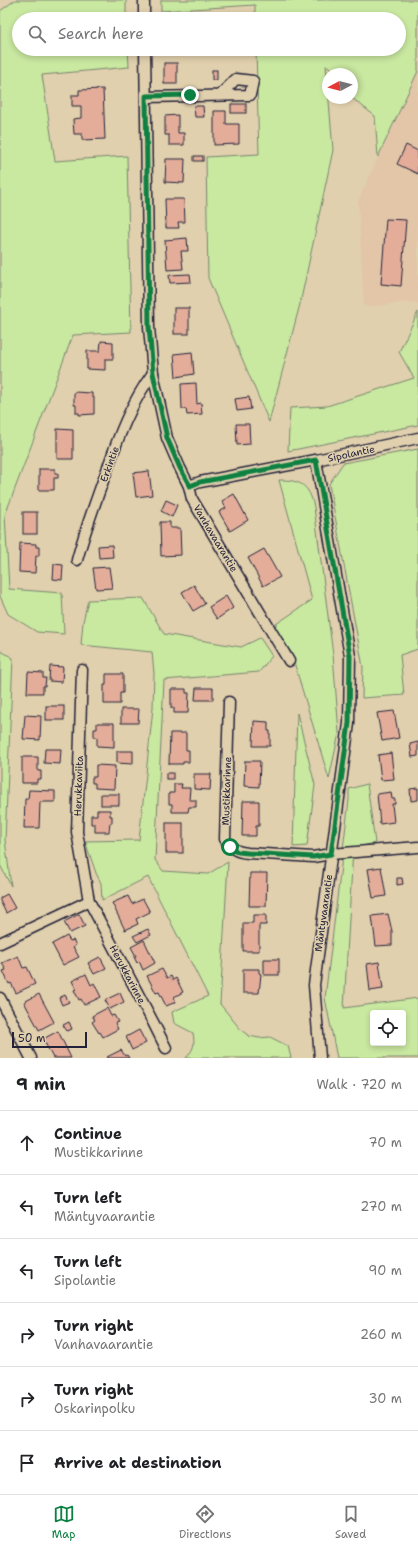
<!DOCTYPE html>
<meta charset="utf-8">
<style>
:root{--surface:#fff;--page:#f2f2f2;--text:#202124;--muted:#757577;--line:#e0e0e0;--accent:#0b8043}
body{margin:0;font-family:"Shantell Sans",sans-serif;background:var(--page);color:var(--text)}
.controls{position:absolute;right:12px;bottom:12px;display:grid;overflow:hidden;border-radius:4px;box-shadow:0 2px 6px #0003}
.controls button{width:36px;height:36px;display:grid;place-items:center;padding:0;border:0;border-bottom:1px solid var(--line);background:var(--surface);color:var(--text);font:20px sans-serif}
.compass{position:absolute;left:322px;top:68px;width:36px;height:36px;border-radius:50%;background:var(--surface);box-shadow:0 2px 6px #0003;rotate:263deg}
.scale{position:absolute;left:12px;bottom:10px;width:75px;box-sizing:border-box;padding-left:4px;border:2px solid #22223b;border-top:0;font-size:11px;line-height:14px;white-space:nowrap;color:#22223b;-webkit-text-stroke:3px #e1d0ad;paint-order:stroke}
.stop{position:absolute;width:12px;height:12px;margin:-9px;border:3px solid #0b8043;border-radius:50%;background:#fff}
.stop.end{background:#0b8043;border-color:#fff;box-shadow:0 1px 4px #0008}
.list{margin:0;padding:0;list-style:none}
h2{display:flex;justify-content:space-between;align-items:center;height:52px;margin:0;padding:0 16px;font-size:17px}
h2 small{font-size:13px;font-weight:400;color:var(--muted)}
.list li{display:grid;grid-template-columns:26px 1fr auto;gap:12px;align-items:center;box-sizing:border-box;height:64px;padding:0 16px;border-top:1px solid var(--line)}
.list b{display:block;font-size:15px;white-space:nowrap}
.list p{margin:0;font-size:13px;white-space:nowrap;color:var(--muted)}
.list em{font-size:13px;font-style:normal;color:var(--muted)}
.icon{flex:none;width:22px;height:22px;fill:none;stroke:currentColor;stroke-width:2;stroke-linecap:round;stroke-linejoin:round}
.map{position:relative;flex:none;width:418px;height:1058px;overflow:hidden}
.search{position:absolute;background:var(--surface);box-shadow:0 2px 6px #0003;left:12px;right:12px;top:12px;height:44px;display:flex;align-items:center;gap:10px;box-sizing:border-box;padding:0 14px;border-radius:22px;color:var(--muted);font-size:15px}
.sheet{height:436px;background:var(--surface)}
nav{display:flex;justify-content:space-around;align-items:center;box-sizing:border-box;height:56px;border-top:1px solid var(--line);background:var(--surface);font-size:11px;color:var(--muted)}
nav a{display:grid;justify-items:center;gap:2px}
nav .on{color:var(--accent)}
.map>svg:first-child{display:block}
</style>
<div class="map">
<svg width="418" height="1058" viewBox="0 0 418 1058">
<rect width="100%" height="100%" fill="#e1d0ad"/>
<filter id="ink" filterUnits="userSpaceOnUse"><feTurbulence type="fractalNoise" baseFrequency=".025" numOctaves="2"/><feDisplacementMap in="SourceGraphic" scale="8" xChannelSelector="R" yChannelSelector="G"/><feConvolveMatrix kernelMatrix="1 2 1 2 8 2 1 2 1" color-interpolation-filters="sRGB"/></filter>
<g filter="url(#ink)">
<polygon fill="#e2c6a7" points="418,71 418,304 413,302 364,307 358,201"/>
<g fill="#c9e8a0" stroke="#76856e" fill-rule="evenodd">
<polygon points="15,0 126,0 126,19 19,19 19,49 128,49 129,67 42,75 55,161 127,156 131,332 73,335 5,515 9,589 62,593 64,634 37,632 8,614 0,596 0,11"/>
<polygon points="161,0 418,0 418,71 378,157 375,116 352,98 352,74 339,74 326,65 333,150 300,304 269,422 208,278 206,157 259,154 256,49 399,49 399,19 255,19 255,5 161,11"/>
<polygon points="418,312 418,425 288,451 290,408 327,406 414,378 399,352"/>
<polygon points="418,449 418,649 400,655 404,695 362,698 363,667 329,484 343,463"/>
<path d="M279 480C301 480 309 485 314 507L333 655 339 733 329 779 291 652 275 630 276 624 312 600Z"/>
<path d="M143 598 164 634 241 647 260 638 272 656 259 672 164 680 155 860 163 871 208 874 228 862 220 1004 241 1030 249 1036 259 1038 270 1037 288 1046 291 1058H186C194 1049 195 1045 193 1033L174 1023 172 1012 208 996 148 877 102 900 101 883 96 873 85 841 139 840 153 708 154 673 152 652 81 645 83 622 88 600Z"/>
<polygon points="1,651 13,658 5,840 11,886 0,865 0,706"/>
<polygon points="297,713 315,785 307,846 293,847"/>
<path d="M367 784 375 843 353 848 344 1008 418 998V1058H337L325 998 349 800V789ZM373 1013H403V1043H373Z"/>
</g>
<g fill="#e4ad9a" stroke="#22223b">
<rect x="164" y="15" width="18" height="4"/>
<rect x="164" y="63" width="13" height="21"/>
<rect x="212" y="70" width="5" height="10"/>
<polygon points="103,89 105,139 82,140 82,134 74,134 73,119 81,118 81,106 72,106 72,95 79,95 79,90"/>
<rect x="231" y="104" width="15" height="9"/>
<polygon points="194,106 203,106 204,117 195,117"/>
<polygon points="214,111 226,111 226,124 239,124 239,144 214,145"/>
<polygon points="178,115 178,133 184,133 184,145 169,145 169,135 165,135 165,116"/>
<polygon points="406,145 418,151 418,174 397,164"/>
<rect x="194" y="156" width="9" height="5"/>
<polygon points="166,159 185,159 184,183 165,182"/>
<polygon points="165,199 184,199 185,222 178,222 179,228 166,228"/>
<polygon points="386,219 406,220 401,286 381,284"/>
<polygon points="187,238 188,251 181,251 183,269 167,270 165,240"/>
<polygon points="190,274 191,282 170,283 169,275"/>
<rect x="174" y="308" width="15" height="26"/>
<polygon points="101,341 113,342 113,359 105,359 105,370 87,369 87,351 100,351"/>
<polygon points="192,352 194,374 176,377 174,354"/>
<polygon points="196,383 197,404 201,403 202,414 187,415 186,409 182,409 181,384"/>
<polygon points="74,392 92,393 92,397 94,397 94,414 79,415 79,413 76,413 76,405 74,405"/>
<polygon points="249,397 251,409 237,411 235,399"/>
<polygon points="236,424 249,424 250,444 237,445"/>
<polygon points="57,429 73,430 73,459 57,459"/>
<polygon points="39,469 55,469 55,473 58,473 58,478 54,478 54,490 39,490"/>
<polygon points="149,471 152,495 136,497 133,473"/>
<polygon points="234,494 248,520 230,531 219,512 226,508 222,501"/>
<polygon points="166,500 177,505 172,517 161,511"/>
<rect x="23" y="512" width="14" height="22"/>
<polygon points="160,522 170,522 170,528 180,528 181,555 161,556"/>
<polygon points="20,543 36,544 36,547 39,547 39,556 36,556 35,573 19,572"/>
<polygon points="112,545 113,557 99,558 98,546"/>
<polygon points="264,549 280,577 263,586 248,558"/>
<polygon points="54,564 63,565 62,580 53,579"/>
<polygon points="109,567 112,588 96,589 93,568"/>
<polygon points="194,585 205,604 193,611 182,592"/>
<polygon points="226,596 233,608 217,619 209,607"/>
<polygon points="50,666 63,667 62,682 49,681"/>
<polygon points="28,672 43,673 43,678 46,678 45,686 43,686 43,693 27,693"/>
<polygon points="106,674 123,674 123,693 120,693 120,704 104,704 104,685 106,685"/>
<polygon points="196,688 213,688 213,700 195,700"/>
<polygon points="171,689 186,689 186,693 189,693 188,713 174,713 174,708 171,708"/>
<rect x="46" y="706" width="18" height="14"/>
<polygon points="121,709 139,709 138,723 121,723"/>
<polygon points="394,711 399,738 382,741 377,713"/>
<polygon points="25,715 41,716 40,740 23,739"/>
<polygon points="254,721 268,722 268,731 270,731 270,746 253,746"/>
<polygon points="97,723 114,723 114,747 97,746 97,737 94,737 94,729 97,729"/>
<polygon points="170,733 186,733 186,750 189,750 189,762 183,762 183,764 169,764"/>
<polygon points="418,742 418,756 412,757 410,744"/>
<polygon points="45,749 61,749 60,764 44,763"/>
<polygon points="117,751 133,751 133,764 117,763"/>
<polygon points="391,753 394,779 381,780 378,755"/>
<polygon points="22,757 38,757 38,771 41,771 41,779 37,779 37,783 22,783"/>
<polygon points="245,761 260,761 259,787 244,786"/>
<polygon points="96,765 115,766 114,789 95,788 95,783 92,783 92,777 96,777"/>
<rect x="166" y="773" width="7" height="6"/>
<polygon points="194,774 211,774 210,790 194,789"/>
<polygon points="174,784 182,784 181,788 190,788 189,800 196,800 196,807 189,807 188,812 172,812 172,804 169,804 169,793 174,793"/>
<polygon points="418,788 418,800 411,801 410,789"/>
<polygon points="29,790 55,791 55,802 40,802 39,828 24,828 25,799 28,799"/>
<polygon points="391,792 392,799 395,799 395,804 392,804 394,822 380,824 377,794"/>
<rect x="101" y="794" width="18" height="11"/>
<polygon points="243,801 259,801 259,826 256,826 256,836 242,836"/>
<polygon points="97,810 110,810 110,816 112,816 112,823 110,823 109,832 95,832 95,824 91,824 91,815 97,815"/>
<rect x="166" y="823" width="17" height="30"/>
<polygon points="381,867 386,896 373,898 368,869"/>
<polygon points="250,873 267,873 266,906 249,906"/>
<polygon points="397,878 402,878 403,884 397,885"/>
<polygon points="7,894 15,908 6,913 0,901 0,898"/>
<polygon points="128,896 132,904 143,899 150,912 136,919 138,924 125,930 112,903"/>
<polygon points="79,914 85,926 70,933 64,922"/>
<polygon points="388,914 392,931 392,945 376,946 372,916"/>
<polygon points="253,915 266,915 266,925 259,925 259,951 243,951 243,923 253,923"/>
<polygon points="148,929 151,935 137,942 133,936"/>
<polygon points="67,936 70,941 73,940 76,945 73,947 79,957 63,965 52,944"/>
<polygon points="144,940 155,963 143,970 139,961 137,963 134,957 136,956 131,947"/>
<polygon points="18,956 23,968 27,967 35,984 16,993 11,983 9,984 3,971 6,970 2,963"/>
<polygon points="100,957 106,968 94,974 88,963"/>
<rect x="264" y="959" width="15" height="16"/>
<polygon points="379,962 383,989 370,991 367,964"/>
<polygon points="162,969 167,978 171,976 173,980 176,978 183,992 174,997 176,1002 166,1006 159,992 156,993 147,976"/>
<polygon points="243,969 259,969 259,973 261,974 259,993 243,993"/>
<polygon points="86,974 91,985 94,983 101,997 84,1005 81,999 79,1000 74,990 76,989 72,981"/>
<polygon points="120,993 124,1002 110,1009 105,1000"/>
<polygon points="39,994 54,1022 39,1030 24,1002"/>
<polygon points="65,995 69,1002 62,1005 59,998"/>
<polygon points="107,1008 111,1016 114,1015 118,1022 115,1023 118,1029 103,1037 100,1032 99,1033 92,1022 95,1020 92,1016"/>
<polygon points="69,1022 72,1029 67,1031 63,1025"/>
<polygon points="139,1030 146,1043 132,1050 126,1037"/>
<polygon points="58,1031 71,1058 53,1058 43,1039"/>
<polygon points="121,1050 125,1056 127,1055 129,1058 107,1058 107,1057"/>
</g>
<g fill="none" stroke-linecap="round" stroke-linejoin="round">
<g stroke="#22223b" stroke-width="13">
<g id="street">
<polyline points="144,0 144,19"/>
<polyline points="145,49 149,327 153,373 167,438 180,468 189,486 192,499 289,661"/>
<polyline points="146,97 250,95 253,81 236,79 220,95"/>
<polyline points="316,460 350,656 349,723 314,985 320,1058"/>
<polyline points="189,486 200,482 316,460 418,438"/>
<path d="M77 560C85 530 96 500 107 470 119 435 131 403 153 373"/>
<polyline points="82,670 77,832 89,901 153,1022 166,1048"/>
<path d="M229 702 225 839C231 849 237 852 248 853L313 857 331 854 418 847"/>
<polyline points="0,943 89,901"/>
<polyline points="0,998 31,1058"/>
</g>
</g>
<use href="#street" stroke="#e1d0ad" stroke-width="10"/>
</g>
</g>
<g fill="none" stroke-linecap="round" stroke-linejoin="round" filter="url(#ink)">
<polyline stroke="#0b8043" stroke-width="5" points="190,95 146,96 149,327 153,373 167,438 180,468 190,486 200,482 316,460 350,656 349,723 331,854 313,857 248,853 238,852 230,847"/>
</g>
<g text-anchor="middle" stroke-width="3" stroke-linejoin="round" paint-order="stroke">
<g font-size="10" fill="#22223b" stroke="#e1d0ad">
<text transform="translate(351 453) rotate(-12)" y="4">Sipolantie</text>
<text transform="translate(109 464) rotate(-70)" y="4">Erkintie</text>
<text transform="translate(216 538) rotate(59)" y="4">Vanhavaarantie</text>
<text transform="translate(78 786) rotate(-88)" y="4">Herukkaviita</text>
<text transform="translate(226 791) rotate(-88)" y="4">Mustikkarinne</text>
<text transform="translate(323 913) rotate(-82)" y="4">Mäntyvaarantie</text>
<text transform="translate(128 974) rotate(62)" y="4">Herukkarinne</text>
</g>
</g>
</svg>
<div class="controls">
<button><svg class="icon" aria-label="locate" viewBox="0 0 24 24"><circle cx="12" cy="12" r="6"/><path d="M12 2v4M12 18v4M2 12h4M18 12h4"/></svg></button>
</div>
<svg class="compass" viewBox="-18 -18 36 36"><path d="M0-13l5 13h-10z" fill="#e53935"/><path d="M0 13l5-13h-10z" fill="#757577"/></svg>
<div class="scale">50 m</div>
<div class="stop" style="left:230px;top:847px"></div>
<div class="stop end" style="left:190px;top:95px"></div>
<div class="search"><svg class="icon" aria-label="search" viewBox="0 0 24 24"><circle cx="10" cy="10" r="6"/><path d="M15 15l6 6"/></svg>Search here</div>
</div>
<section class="sheet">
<h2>9 min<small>Walk · 720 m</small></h2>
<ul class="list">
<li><svg class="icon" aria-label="ahead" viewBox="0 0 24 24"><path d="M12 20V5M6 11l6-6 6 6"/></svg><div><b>Continue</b><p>Mustikkarinne</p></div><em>70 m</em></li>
<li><svg class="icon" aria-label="left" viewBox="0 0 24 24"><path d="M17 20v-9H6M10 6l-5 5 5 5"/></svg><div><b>Turn left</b><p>Mäntyvaarantie</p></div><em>270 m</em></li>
<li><svg class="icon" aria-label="left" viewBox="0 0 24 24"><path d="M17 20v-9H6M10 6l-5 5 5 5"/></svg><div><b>Turn left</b><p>Sipolantie</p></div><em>90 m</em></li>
<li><svg class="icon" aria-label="right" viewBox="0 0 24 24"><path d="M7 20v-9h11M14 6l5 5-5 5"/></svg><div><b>Turn right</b><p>Vanhavaarantie</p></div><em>260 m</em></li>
<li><svg class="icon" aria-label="right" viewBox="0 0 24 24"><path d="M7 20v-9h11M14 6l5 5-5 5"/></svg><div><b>Turn right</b><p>Oskarinpolku</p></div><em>30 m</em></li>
<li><svg class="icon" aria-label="arrive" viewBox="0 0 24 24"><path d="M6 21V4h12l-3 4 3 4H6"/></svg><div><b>Arrive at destination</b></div></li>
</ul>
</section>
<nav>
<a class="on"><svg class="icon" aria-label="map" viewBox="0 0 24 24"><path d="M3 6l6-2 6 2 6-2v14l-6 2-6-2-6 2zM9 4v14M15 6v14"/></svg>Map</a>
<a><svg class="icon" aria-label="directions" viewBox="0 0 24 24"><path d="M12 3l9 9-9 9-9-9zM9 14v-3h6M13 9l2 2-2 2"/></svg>Directions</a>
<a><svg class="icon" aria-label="saved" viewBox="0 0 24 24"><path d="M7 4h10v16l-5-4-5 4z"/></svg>Saved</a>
</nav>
